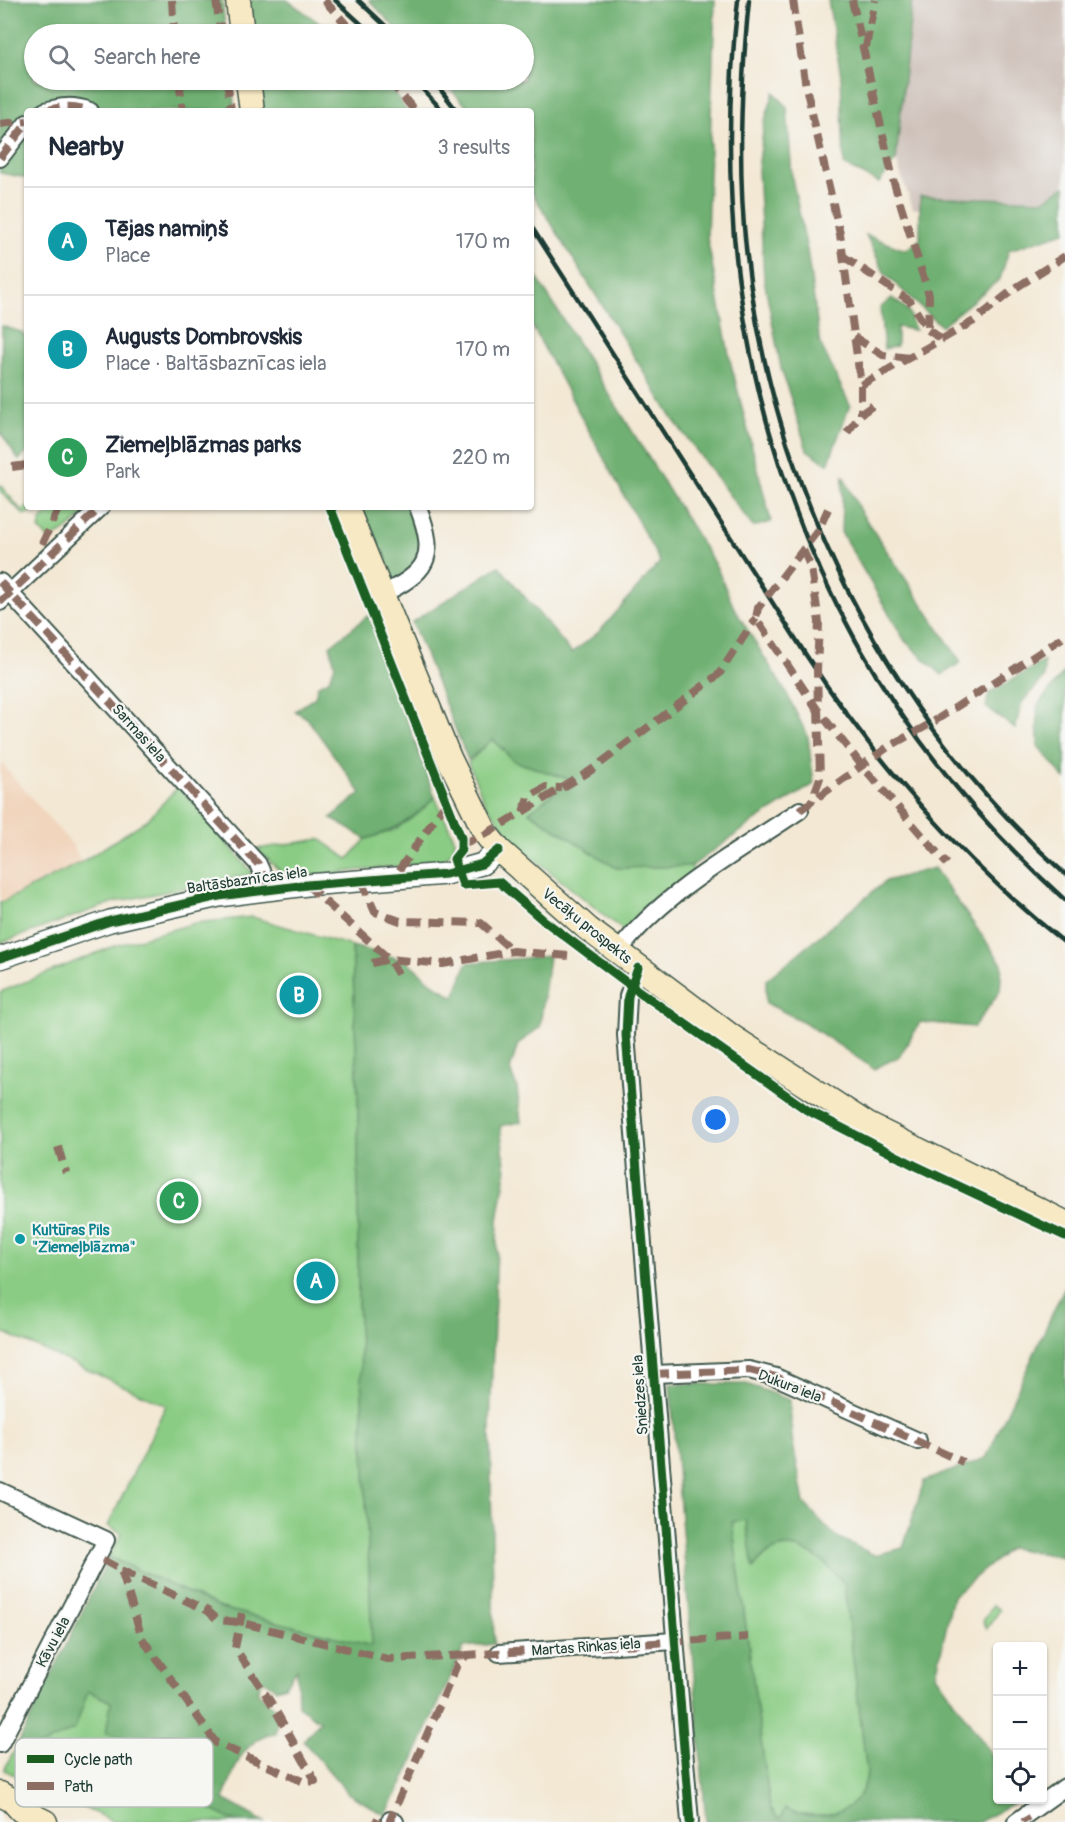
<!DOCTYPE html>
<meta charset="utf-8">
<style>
:root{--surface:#fff;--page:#f6f6f7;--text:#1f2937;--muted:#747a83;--line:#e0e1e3;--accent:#c8321e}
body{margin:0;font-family:Pangolin,sans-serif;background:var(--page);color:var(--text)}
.controls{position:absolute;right:18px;bottom:18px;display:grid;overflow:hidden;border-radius:6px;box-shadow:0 2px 4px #0004}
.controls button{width:54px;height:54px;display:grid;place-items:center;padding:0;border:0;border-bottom:2px solid var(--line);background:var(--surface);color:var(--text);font:30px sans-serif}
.you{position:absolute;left:716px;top:1120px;width:21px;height:21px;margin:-15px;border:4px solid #fff;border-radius:50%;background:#1a73e8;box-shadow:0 0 0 9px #1a73e833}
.badge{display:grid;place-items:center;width:39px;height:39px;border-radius:50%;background:var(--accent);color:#fff;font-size:20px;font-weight:700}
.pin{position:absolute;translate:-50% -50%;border:3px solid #fff;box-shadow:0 2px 6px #0006}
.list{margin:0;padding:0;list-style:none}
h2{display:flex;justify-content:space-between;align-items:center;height:78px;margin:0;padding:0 24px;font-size:26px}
h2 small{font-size:20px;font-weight:400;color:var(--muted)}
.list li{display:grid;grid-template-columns:39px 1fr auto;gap:18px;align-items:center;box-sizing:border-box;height:108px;padding:0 24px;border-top:2px solid var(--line)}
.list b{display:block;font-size:22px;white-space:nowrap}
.list p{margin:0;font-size:20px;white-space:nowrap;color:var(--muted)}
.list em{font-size:20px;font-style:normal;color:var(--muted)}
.icon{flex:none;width:33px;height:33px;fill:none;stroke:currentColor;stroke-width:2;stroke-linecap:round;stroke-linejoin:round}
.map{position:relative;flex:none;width:1065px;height:1822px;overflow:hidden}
.search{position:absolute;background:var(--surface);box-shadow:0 2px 4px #0004;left:24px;top:24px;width:510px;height:66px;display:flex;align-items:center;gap:15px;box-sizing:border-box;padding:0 21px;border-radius:33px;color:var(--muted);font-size:22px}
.panel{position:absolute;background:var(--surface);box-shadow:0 2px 4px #0004;left:24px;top:108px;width:510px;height:402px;border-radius:6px}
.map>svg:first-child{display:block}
</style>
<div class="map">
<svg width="1065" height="1822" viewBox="0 0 1065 1822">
<rect width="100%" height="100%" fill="#f6f6f2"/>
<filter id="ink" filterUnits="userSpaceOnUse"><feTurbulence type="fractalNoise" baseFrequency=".0167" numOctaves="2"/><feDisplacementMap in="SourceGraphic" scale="12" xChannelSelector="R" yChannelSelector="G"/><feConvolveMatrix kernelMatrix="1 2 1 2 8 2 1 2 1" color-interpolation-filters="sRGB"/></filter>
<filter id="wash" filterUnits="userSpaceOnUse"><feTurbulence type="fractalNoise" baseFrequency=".008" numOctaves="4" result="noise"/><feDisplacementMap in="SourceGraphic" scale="24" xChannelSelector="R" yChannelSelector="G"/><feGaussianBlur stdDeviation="1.35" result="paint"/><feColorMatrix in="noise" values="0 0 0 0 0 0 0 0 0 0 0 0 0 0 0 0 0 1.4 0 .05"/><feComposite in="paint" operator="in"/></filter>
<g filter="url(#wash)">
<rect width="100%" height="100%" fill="#f3e8d4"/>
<polygon fill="#f1d5bd" points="2,764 74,847 99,900 0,937 0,766"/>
<polygon fill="#cec1ba" points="912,0 1065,0 1065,186 1044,200 913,209 896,160"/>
<g fill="#8acc84" stroke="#54845c" stroke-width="1.5">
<polygon points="0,485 22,511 27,507 36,507 35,511 24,515 0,491"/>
<path d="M54 507H92C81 516 62 539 47 538L39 529 41 521Z"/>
<polygon points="492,739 514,761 571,780 529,812 616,868 692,866 693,871 624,931 518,846 486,805 468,763"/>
<polygon points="179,786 253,874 115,902 0,943 0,903 82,862 147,820"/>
<polygon points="435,797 455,840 454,850 442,861 301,877 281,872 257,849 320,839 348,859 366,839 394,830 418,814"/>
<polygon points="252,917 352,946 358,1101 358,1300 372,1646 221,1608 109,1557 122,1533 108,1526 166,1405 3,1332 0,1337 0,992 114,946 195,923"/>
<path d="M746 1520 754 1568C784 1527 821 1555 844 1584L867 1773C862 1816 820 1822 785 1809L781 1818H778L770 1807 732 1522Z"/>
<polygon points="993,1605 1000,1610 987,1628 983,1621"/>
<polygon points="88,1691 111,1702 137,1741 159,1737 179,1755 174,1779 186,1797 236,1822 114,1822 4,1770 19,1742 30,1751"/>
</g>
<g fill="#6fb072" stroke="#477653" stroke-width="1.5" fill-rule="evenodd">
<polygon points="0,0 222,0 226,34 34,34 34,80 232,80 235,111 27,111 27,178 0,173"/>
<polygon points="252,0 287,0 335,34 253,34 249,3"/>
<polygon points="369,0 715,0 707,237 730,360 771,522 753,527 673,419 531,191 531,111 471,111 442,80 524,80 524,34 401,34"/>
<polygon points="828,0 912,0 896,160 879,183 844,165 841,75"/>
<polygon points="259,80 385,80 407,111 263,111"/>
<polygon points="774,92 787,107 792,178 807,250 820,343 850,405 828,464 807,450 781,368 764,279 758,170 764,123"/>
<polygon points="1065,186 1065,232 1009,250 1000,279 941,326 885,274 866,235 905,250 920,240 920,196 1044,200"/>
<polygon points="531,268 717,568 734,608 787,694 808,737 814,784 755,821 692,866 616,868 529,812 571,780 514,761 493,739 468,760 412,622 499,566 572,653 600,631 660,562 531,324"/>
<polygon points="892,298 908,310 915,330 897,327 897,346 884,349 880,308"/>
<polygon points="2,326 21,332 27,339 27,452 19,460 0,432"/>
<polygon points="843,475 860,511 961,662 942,675 905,641 841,532"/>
<path d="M360 507H409C424 527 420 550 413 573L390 583Z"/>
<path d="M369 615 435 797C414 819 395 830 366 839L331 818 361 793 307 718 295 711 315 697 318 685 329 680 335 665 330 646Z"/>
<polygon points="1044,661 1044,678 1022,702 1015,729 986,707 989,693"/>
<polygon points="1065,671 1065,779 1038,746 1037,706"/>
<polygon points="934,868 1002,964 1000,991 974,1027 920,1022 900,1056 874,1069 804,1022 766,1003 766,980 886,881"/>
<path d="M352 946 407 961 432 983 454 997 467 963 549 956 540 1027 518 1044 510 1070 517 1088 521 1122 500 1126 506 1172 498 1221 490 1426 494 1644 464 1647 402 1785 385 1815 349 1794 303 1741 320 1721 298 1706 297 1669 285 1686 276 1689 263 1680 257 1691 279 1712 276 1733C239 1741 236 1768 223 1799L264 1822H236L186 1797 174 1779 178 1755 159 1737 137 1741 106 1733 111 1702 88 1691 75 1729 30 1751 19 1742 109 1557 221 1608 372 1646 358 1300V1101Z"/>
<path d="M1065 1286V1557L1010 1548 953 1596 936 1675 997 1762 998 1800H1019L979 1822H706L670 1384H747L790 1400 792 1438 804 1503 835 1536 874 1555 903 1548 924 1481 986 1458ZM746 1520 753 1568C784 1527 820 1554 844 1584L867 1773C862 1816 819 1822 785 1809L781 1818H778L770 1807 732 1522Z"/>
</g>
</g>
<g filter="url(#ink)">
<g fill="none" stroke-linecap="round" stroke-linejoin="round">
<g stroke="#3f574c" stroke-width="20">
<g id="minor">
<path d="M45 111C61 106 74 105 90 111"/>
<polyline points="0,158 27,123"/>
<polyline points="0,582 258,864 269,889"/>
<path d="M381 595C427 572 438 559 418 507"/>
<polyline points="0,602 101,507"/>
<path d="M618 952C664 891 737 853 800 810"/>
<polyline points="638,968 628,996 626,1035 690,1822"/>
<polyline points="654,1374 749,1370 776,1377 918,1441"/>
<polyline points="0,1491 106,1540 0,1744"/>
<polyline points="499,1653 674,1641"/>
<polyline points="390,1820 395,1822"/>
<polyline points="1016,1822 1065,1787"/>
</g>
</g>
<g stroke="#3f574c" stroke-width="24">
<polyline id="tertiary" points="0,958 110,921 219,896 307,885 446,874 482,864 499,850"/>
</g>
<g stroke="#3f574c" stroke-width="27">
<g id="secondary">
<polyline points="238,0 242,34"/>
<polyline points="248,80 252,111"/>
<polyline points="346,507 449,758 486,834 499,850 588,929 732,1037 868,1125 1065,1223"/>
<polyline points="0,1794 12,1800 21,1810 45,1822"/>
</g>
</g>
<use href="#minor" stroke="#fff" stroke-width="16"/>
<use href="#tertiary" stroke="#fff" stroke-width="21"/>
<use href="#secondary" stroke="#f7e9c3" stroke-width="24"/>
<g stroke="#1f3d34" stroke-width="4.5">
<polyline points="335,0 372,34"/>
<polyline points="358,0 394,34"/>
<path d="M738 0C699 346 803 665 1065 900"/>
<path d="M749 0C741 82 737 165 746 248 771 486 886 714 1065 874"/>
<polyline points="414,80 443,111"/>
<polyline points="433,80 457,111"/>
<path d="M531 226 806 655C876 762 964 863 1065 943"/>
</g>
<g stroke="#8d6e63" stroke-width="8" stroke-dasharray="15 8" stroke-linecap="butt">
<polyline points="172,0 174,34"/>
<polyline points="216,0 221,34"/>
<polyline points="324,0 355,34"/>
<polyline points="793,0 806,87 840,234 861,385 861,414"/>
<polyline points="852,0 894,183 929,295 928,330"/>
<polyline points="866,47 875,0"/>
<polyline points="179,80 183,111"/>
<polyline points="227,80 231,111"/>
<polyline points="389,80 415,111"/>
<path d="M45 111C61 106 74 105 90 111"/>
<polyline points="0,124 27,121"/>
<polyline points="0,158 27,123"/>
<polyline points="843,256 910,301 928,330 942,340"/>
<polyline points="854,337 883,355 911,358"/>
<polyline points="861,385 974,321 1014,289 1065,256"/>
<polyline points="847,433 861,414 879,401"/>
<polyline points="12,467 27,465"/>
<polyline points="828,509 819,529 758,608 756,618 817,709 863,767 947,864"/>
<polyline points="42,544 59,507"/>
<polyline points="803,550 811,568 819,622 817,671 820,778 811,803"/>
<polyline points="0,582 258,864 269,889"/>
<polyline points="0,602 101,507"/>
<polyline points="800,810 888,747 930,724 1065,636"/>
<polyline points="523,812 528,797 546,787 561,788"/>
<polyline points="462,844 486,834 590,771 719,674 756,618"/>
<polyline points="399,870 445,804"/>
<polyline points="361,881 375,912 400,921 481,923 513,951"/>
<polyline points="307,885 389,959 398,974"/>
<polyline points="372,963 389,959 443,964 513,951 568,956"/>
<polyline points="58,1147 66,1173"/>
<polyline points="654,1374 749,1370 776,1377 963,1462"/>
<polyline points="103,1560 121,1570 142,1638 216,1743 304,1782 315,1781 272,1704 235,1648 242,1613"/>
<polyline points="121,1570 208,1611 218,1620 239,1622 388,1659 467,1655"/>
<polyline points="1024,1817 1027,1822"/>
<polyline points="376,1822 378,1818"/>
<polyline points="395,1822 390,1820 457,1665 467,1655 748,1637"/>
</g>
<g stroke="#f6f6f2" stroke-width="13">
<g id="cycleway">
<polyline points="330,507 461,838 461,850 454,859 463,885 499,882 542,919 630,985 807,1110 914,1165 1065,1236"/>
<polyline points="0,958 110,921 219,896 307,885 446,874 482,864 499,850"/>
<polyline points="638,968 628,996 626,1035 690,1822"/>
</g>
</g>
<use href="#cycleway" stroke="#1b5e20" stroke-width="9"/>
</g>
</g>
<circle fill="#0f9aa8" stroke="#f6f6f2" stroke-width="2" cx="20" cy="1239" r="6"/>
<g text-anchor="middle" stroke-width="4.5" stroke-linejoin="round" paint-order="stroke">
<g font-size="15" fill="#1f3d34" stroke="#f6f6f2">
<text transform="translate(139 733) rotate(48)" y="5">Sarmas iela</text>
<text transform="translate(247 880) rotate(-8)" y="5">Baltāsbaznīcas iela</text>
<text transform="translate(587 926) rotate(39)" y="5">Vecāķu prospekts</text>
<text transform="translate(790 1386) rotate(21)" y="5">Dukura iela</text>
<text transform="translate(640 1395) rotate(-94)" y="5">Sniedzes iela</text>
<text transform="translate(53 1642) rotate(-62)" y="5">Kāvu iela</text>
<text transform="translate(586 1647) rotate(-4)" y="5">Martas Rinkas iela</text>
</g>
<g font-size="15" font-weight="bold" fill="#0d838f" stroke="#f6f6f2" text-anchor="start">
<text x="32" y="1235">Kultūras Pils<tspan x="32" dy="17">"Ziemeļblāzma"</tspan></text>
</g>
</g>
<rect x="15" y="1738" width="198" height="69" rx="9" fill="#f6f6f2" stroke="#b6beb9" stroke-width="1.5"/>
<rect x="27" y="1755" width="27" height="8" fill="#1b5e20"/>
<rect x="27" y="1782" width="27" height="8" fill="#8d6e63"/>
<g font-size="16" fill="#1f3d34">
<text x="64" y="1765">Cycle path</text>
<text x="64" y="1792">Path</text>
</g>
</svg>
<div class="controls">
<button>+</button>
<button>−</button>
<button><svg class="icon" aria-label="locate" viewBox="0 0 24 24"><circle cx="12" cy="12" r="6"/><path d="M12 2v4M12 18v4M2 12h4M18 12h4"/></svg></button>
</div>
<div class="you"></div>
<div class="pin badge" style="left:316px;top:1281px;background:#0f9aa8">A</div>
<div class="pin badge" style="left:299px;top:995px;background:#0f9aa8">B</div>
<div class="pin badge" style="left:179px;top:1201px;background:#2e9e5b">C</div>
<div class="search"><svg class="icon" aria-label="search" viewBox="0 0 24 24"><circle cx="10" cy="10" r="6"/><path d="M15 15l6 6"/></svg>Search here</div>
<section class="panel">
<h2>Nearby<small>3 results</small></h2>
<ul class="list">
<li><span class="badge" style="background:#0f9aa8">A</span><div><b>Tējas namiņš</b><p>Place</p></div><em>170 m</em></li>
<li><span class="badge" style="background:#0f9aa8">B</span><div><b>Augusts Dombrovskis</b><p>Place · Baltāsbaznīcas iela</p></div><em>170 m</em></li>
<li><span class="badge" style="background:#2e9e5b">C</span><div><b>Ziemeļblāzmas parks</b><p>Park</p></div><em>220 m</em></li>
</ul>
</section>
</div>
